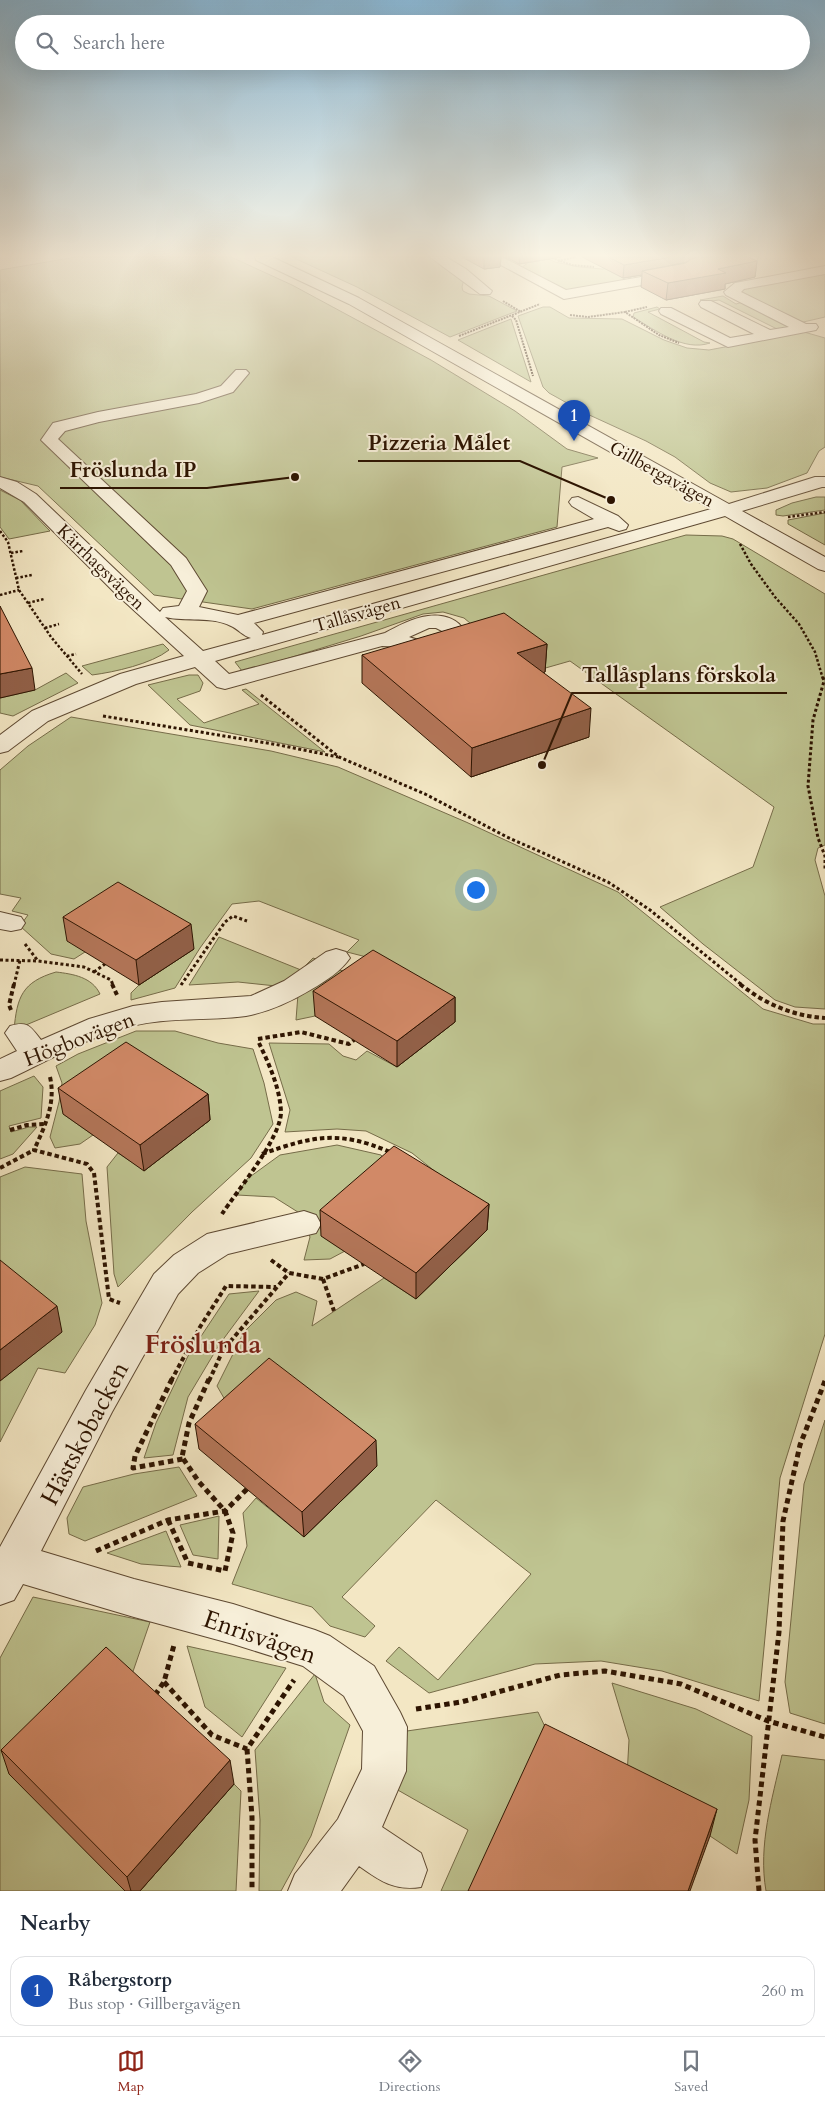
<!DOCTYPE html>
<meta charset="utf-8">
<style>
:root{--surface:#fff;--page:#f2f2f3;--text:#1f2937;--muted:#747a83;--line:#e0e1e3;--accent:#8f2418}
body{margin:0;font-family:Cardo,serif;background:var(--page);color:var(--text)}
.you{position:absolute;left:475px;top:889px;width:18px;height:18px;margin:-12px;border:4px solid #fff;border-radius:50%;background:#1a73e8;box-shadow:0 0 0 8px #1a73e833}
.badge{display:grid;place-items:center;width:32px;height:32px;border-radius:50%;background:var(--accent);color:#fff;font-size:16px;font-weight:700}
.pin{position:absolute;translate:-50% -41px;filter:drop-shadow(0 1px 2px #0008)}
.pin::after{content:'';position:absolute;top:26px;width:18px;height:15px;background:inherit;clip-path:polygon(0 0,100% 0,50% 100%)}
.list{margin:0;padding:0;list-style:none}
h2{display:flex;justify-content:space-between;align-items:center;height:65px;margin:0;padding:0 20px;font-size:21px}
h2 small{font-size:16px;font-weight:400;color:var(--muted)}
.list li{display:grid;grid-template-columns:32px 1fr auto;gap:15px;align-items:center;box-sizing:border-box;height:70px;margin:0 10px 10px;padding:0 10px;border:1px solid var(--line);border-radius:15px}
.list b{display:block;font-size:19px;white-space:nowrap}
.list p{margin:0;font-size:16px;white-space:nowrap;color:var(--muted)}
.list em{font-size:16px;font-style:normal;color:var(--muted)}
.icon{flex:none;width:28px;height:28px;fill:none;stroke:currentColor;stroke-width:2;stroke-linecap:round;stroke-linejoin:round}
.map{position:relative;flex:none;width:825px;height:1891px;overflow:hidden}
.search{position:absolute;background:var(--surface);box-shadow:0 5px 20px #0002;left:15px;right:15px;top:15px;height:55px;display:flex;align-items:center;gap:12px;box-sizing:border-box;padding:0 18px;border-radius:28px;color:var(--muted);font-size:19px}
.sheet{height:145px;background:var(--surface)}
nav{display:flex;justify-content:space-around;align-items:center;box-sizing:border-box;height:70px;border-top:1px solid var(--line);background:var(--surface);font-size:14px;color:var(--muted)}
nav a{display:grid;justify-items:center;gap:2px}
nav .on{color:var(--accent)}
.map>svg:first-child{display:block}
</style>
<div class="map">
<svg width="825" height="1891" viewBox="0 0 825 1891">
<rect width="100%" height="100%" fill="#f3e7c4"/>
<filter id="stains"><feTurbulence type="fractalNoise" baseFrequency=".004" numOctaves="4"/><feColorMatrix values="0 0 0 0 .2 0 0 0 0 .09 0 0 0 0 .02 0 0 0 .5 -.17"/></filter>
<radialGradient id="worn" r=".72"><stop offset=".6" stop-color="#630" stop-opacity="0"/><stop offset="1" stop-color="#630" stop-opacity=".3"/></radialGradient>
<g fill="#bfc491" stroke="#766c49">
<polygon points="76,257 231,257 292,285 431,360 515,411 567,449 598,458 562,467 557,527 252,609 154,595 38,486 0,477 0,270"/>
<polygon points="292,257 432,257 464,279 462,287 463,291 469,294 489,296 517,311 450,337 357,287"/>
<polygon points="535,257 545,257 555,262 579,267 602,269 615,268 630,276 632,280 574,291 562,290 520,269"/>
<polygon points="825,273 825,317 799,323 738,293 743,288"/>
<polygon points="723,296 736,304 743,302 795,328 777,329 719,300 704,302 700,300"/>
<polygon points="543,307 550,307 569,318 622,319 664,340 687,348 709,350 804,332 825,338 825,447 819,451 807,473 767,488 731,492 710,483 675,457 646,441 585,413 549,393 543,387 518,316"/>
<path d="M657 307 660 309 648 312 704 342 710 343C684 352 655 330 633 317L634 313Z"/>
<polygon points="511,319 531,382 458,340"/>
<polygon points="0,490 20,500 50,531 9,539 0,527"/>
<polygon points="816,497 825,497 825,510 783,516 776,515 776,510 792,503"/>
<polygon points="825,513 825,545 788,524 788,520"/>
<polygon points="686,535 722,536 733,539 825,594 825,845 818,848 815,860 825,896 825,1009 795,1007 775,1000 703,944 660,907 753,867 774,807 570,661 542,669 477,629 464,618 443,612 423,614 361,636 253,669 242,671 235,662"/>
<path d="M163 644 169 650C151 664 115 672 92 675L82 666Z"/>
<polygon points="66,673 78,683 13,716 0,713 0,698 35,690"/>
<polygon points="189,675 198,675 203,683 200,691 177,699 204,723 259,704 242,690 246,689 325,752 190,725 148,685"/>
<polygon points="71,717 271,751 338,767 466,822 618,892 763,1009 813,1024 825,1024 825,1334 780,1478 759,1701 662,1671 601,1661 535,1664 429,1693 386,1661 399,1647 438,1680 531,1574 436,1500 342,1597 375,1626 365,1637 330,1626 312,1607 232,1584 247,1546 243,1513 256,1498 304,1537 217,1386 244,1332 276,1300 296,1292 317,1301 312,1326 384,1278 416,1299 462,1193 412,1153 366,1131 337,1129 285,1132 290,1110 269,1043 329,1044 343,1056 356,1060 367,1051 397,1067 390,963 347,952 359,940 259,901 232,904 200,948 175,988 131,1000 131,993 139,985 193,949 85,952 74,959 51,954 20,926 28,915 12,911 21,898 0,894 0,770 28,746"/>
<polygon points="219,937 301,970 313,958 319,960 276,986 238,982 189,985"/>
<polygon points="351,970 315,1016 296,1020 298,994 332,971"/>
<path d="M56 972C73 974 92 977 100 994L14 1030C17 997 22 982 56 972Z"/>
<polygon points="136,1031 175,1031 218,1043 253,1049 264,1083 273,1124 251,1158 192,1212 118,1287 114,1274 107,1167 118,1153 144,1170 210,1120 63,1114 93,1135 80,1144 55,1148 50,1137 59,1102 62,1083 56,1066 78,1054"/>
<polygon points="34,1076 43,1087 41,1118 9,1126 11,1132 29,1127 37,1127 13,1154 0,1159 0,1091"/>
<polygon points="337,1145 381,1155 394,1172 322,1236 345,1251 330,1259 304,1260 310,1237 301,1214 274,1197 237,1195 247,1179 280,1155"/>
<polygon points="25,1167 82,1174 86,1221 102,1303 95,1325 65,1373 38,1368 0,1442 0,1381 62,1332 0,1281 0,1177"/>
<polygon points="259,1291 219,1345 188,1397 173,1455 144,1458 156,1423 188,1356 229,1294"/>
<polygon points="825,1420 825,1724 790,1713 785,1682 804,1484"/>
<polygon points="179,1467 197,1496 85,1541 69,1534 67,1518 83,1487 134,1474"/>
<polygon points="219,1516 218,1559 193,1555 180,1525"/>
<polygon points="166,1531 181,1567 141,1564 107,1553"/>
<polygon points="33,1597 150,1622 128,1686 125,1891 0,1891 0,1658"/>
<polygon points="187,1646 286,1668 242,1737 205,1707"/>
<polygon points="315,1674 324,1702 350,1725 311,1836 281,1891 259,1891 260,1820 255,1750"/>
<polygon points="612,1683 696,1709 752,1736 749,1800 737,1854 710,1836 626,1794 629,1740"/>
<polygon points="538,1712 547,1731 478,1891 441,1891 468,1830 396,1789 400,1732"/>
<path d="M782 1755 825 1760V1891H766C758 1845 772 1800 782 1755Z"/>
<polygon points="234,1784 241,1791 236,1891 140,1891"/>
</g>
<g fill="none" stroke-linecap="round" stroke-linejoin="round">
<g stroke="#5e4932" stroke-width="2">
<g id="minor">
<path d="M255 257H272L359 298 729 504 815 477H825V487H822L742 511 825 557V571L818 569 725 516 215 661 229 674 385 633C398 626 412 618 428 616 463 611 484 646 438 653 419 656 401 646 382 646L225 689 217 687 195 667 136 684 48 721 8 751 0 753V735L32 711 120 674 184 656 115 593 24 502 0 488V477L17 482 36 494 160 612 163 608 179 606 187 591 171 565 41 440 53 423 98 412 196 394 221 386 236 370H246L249 373 233 392 199 403 99 422 65 431 58 439 186 558 207 591 199 607 238 615 594 519 572 506 569 502 572 498 578 497 618 516 628 525 626 529 619 531 608 527 254 623 263 632 262 635 711 509 349 304 256 260ZM165 617C186 622 211 616 231 626 238 629 243 636 251 638L203 651ZM429 628H436L444 632 443 637C433 643 419 641 409 637Z"/>
<polygon points="430,257 446,257 466,269 492,291 490,294 480,294"/>
<polygon points="486,257 502,257 566,290 670,272 684,266 730,257 758,257 757,260 688,273 684,277 670,280 564,299"/>
<polygon points="825,266 825,274 744,289 741,292 806,324 816,324 818,327 816,330 728,347 661,314 659,311 661,308 671,308 730,338 754,334 701,307 699,304 701,301 711,301 770,330 789,327 726,295 724,292 735,283"/>
<polygon points="0,912 21,917 25,923 21,929 11,931 0,929"/>
<path d="M336 949 346 952 350 958C341 971 326 981 312 989 292 1001 269 1012 246 1016 208 1021 169 1017 132 1026 89 1036 50 1060 11 1078L0 1081V1059L17 1051 5 1033 10 1026C28 1021 30 1026 41 1040L89 1019 133 1006 162 1002 251 996 284 981 326 952Z"/>
<path d="M304 1211 316 1215 321 1224 316 1233 228 1254 198 1273 178 1294 112 1412 41 1551 134 1579 233 1604 315 1630 330 1636 374 1666 400 1712 407 1727 406 1771 382 1827 421 1853 427 1870 421 1887C394 1891 380 1881 359 1866L341 1891H288L295 1874 338 1819 362 1769 363 1731 344 1696 303 1666 233 1644 134 1617 23 1584 14 1600 0 1605V1547L86 1390 154 1274 174 1255 207 1234Z"/>
</g>
</g>
<g stroke="#2d1401" stroke-width="2" stroke-dasharray="2 1" stroke-linecap="butt">
<polyline points="549,257 572,265 594,267"/>
<polyline points="558,261 576,257"/>
<polyline points="503,301 521,312"/>
<polyline points="625,312 647,307"/>
<polyline points="570,315 588,317 625,312 659,335 679,343"/>
<polyline points="512,316 516,320 533,376"/>
<polyline points="459,336 540,304"/>
</g>
<g stroke="#2d1401" stroke-width="2.5" stroke-dasharray="2.5 2" stroke-linecap="butt">
<polyline points="788,517 825,512"/>
<polyline points="0,531 8,542 19,590 51,637 82,674"/>
<polyline points="740,544 751,564 775,597 799,624 815,652 823,679"/>
<polyline points="11,553 23,551"/>
<polyline points="16,578 32,575"/>
<polyline points="0,595 19,590"/>
<polyline points="28,603 44,599"/>
<polyline points="45,628 59,624"/>
<polyline points="67,656 76,654"/>
</g>
<g stroke="#2d1401" stroke-width="3" stroke-dasharray="3 2.5" stroke-linecap="butt">
<polyline points="823,677 824,681 813,720 808,786 818,838 825,856 825,870"/>
<polyline points="261,695 339,757 425,794 507,837 608,882 650,910 742,985"/>
<polyline points="103,716 279,745 338,757"/>
<polyline points="25,944 38,961 84,967 111,980 113,985"/>
<polyline points="0,960 38,961"/>
<polyline points="94,972 105,964"/>
<polyline points="14,985 20,960"/>
<polyline points="181,985 225,922 233,916 247,921"/>
</g>
<g stroke="#2d1401" stroke-width="4" stroke-dasharray="4.5 3" stroke-linecap="butt">
<polyline points="112,984 117,995"/>
<path d="M740 984C765 1004 793 1016 825 1018"/>
<polyline points="11,1010 9,1005 14,984"/>
<polyline points="258,1039 301,1032 349,1044 354,1040"/>
<path d="M50 1077C56 1103 45 1126 34 1150L87 1164 94 1173 109 1299 120 1303"/>
<polyline points="10,1130 27,1125 46,1124"/>
<path d="M262 1154C313 1136 339 1130 390 1152"/>
<polyline points="0,1168 34,1150"/>
<path d="M222 1214C237 1191 281 1138 281 1112 280 1088 269 1064 259 1043"/>
<polyline points="271,1260 289,1273 323,1279 364,1264"/>
<polyline points="323,1279 334,1311"/>
<polyline points="171,1381 200,1327 226,1286 276,1287"/>
<polyline points="209,1381 223,1350 289,1273"/>
</g>
<g stroke="#2d1401" stroke-width="5" stroke-dasharray="5.5 4" stroke-linecap="butt">
<polyline points="172,1379 135,1456 133,1468 183,1459"/>
<polyline points="168,1520 188,1563 225,1571 233,1533 225,1511 199,1482 182,1457 189,1423 209,1379"/>
<polyline points="96,1551 168,1520 225,1511 247,1489"/>
<polyline points="164,1682 212,1735 247,1749 294,1680"/>
<polyline points="155,1695 164,1682 174,1645"/>
<polyline points="416,1709 461,1702 560,1675 605,1671 681,1684 768,1721 825,1737"/>
<polyline points="247,1749 252,1817 252,1891"/>
<polyline points="759,1891 755,1840 779,1632 783,1521 800,1445 825,1381"/>
</g>
<use href="#minor" fill="#f7efd9" fill-rule="evenodd"/>
</g>
<g fill="#b47659" stroke="#2d1401">
<polygon points="462,257 501,257 500,267 484,269"/>
<polygon points="506,257 561,257 519,264"/>
<polygon points="582,257 748,257 757,261 755,277 725,284 725,289 666,300 641,287 642,275 623,278"/>
<polygon points="547,644 545,672 543,672 589,737 471,777 362,683 362,655"/>
<polygon points="63,917 194,949 139,985 67,941"/>
<polygon points="313,991 455,997 455,1022 397,1067 315,1016"/>
<polygon points="58,1088 208,1094 210,1120 144,1171 63,1114"/>
<polygon points="489,1204 487,1230 416,1299 321,1236 320,1210"/>
<polygon points="195,1424 377,1466 304,1537 199,1449"/>
<polygon points="1,1750 234,1784 140,1891 125,1891 9,1774"/>
</g>
<g fill="#926048" stroke="#2d1401">
<polygon points="484,257 501,257 500,267 484,269"/>
<polygon points="520,257 561,257 519,264"/>
<polygon points="671,257 713,257 642,271 642,275 623,278 624,265"/>
<polygon points="757,261 755,277 725,284 725,289 666,300 668,283 718,269"/>
<polygon points="547,644 545,672 516,681 517,653"/>
<polygon points="32,668 35,690 0,698 0,674"/>
<polygon points="591,708 589,737 471,777 472,748"/>
<polygon points="191,924 194,949 139,985 136,960"/>
<polygon points="455,997 455,1022 397,1067 397,1041"/>
<polygon points="208,1094 210,1120 144,1171 140,1145"/>
<polygon points="489,1204 487,1230 416,1299 416,1273"/>
<polygon points="57,1306 62,1332 0,1381 0,1350"/>
<polygon points="376,1440 377,1466 304,1537 302,1512"/>
<polygon points="230,1760 234,1784 140,1891 131,1891 127,1877"/>
<polygon points="717,1809 710,1836 690,1891 688,1891"/>
</g>
<g fill="#d18967" stroke="#2d1401">
<polygon points="608,257 671,257 624,265"/>
<polygon points="698,257 748,257 757,261 718,269 726,273 668,283 642,271 686,263 691,259"/>
<polygon points="0,606 32,668 0,674"/>
<polygon points="504,613 547,644 517,653 591,708 472,748 362,655"/>
<polygon points="118,882 191,924 136,960 63,917"/>
<polygon points="373,950 455,997 397,1041 313,991"/>
<polygon points="126,1042 208,1094 140,1145 58,1088"/>
<polygon points="394,1146 489,1204 416,1273 320,1210"/>
<polygon points="0,1260 57,1306 0,1350"/>
<polygon points="269,1358 376,1440 302,1512 195,1424"/>
<polygon points="106,1647 230,1760 127,1877 1,1750"/>
<polygon points="545,1724 717,1809 688,1891 468,1891"/>
</g>
<linearGradient id="sky" x2="0" y2="1"><stop stop-color="#8ab8d6"/><stop offset="0.49" stop-color="#faf4e4"/><stop offset="1" stop-color="#faf4e4" stop-opacity="0"/></linearGradient>
<rect width="825" height="522" fill="url(#sky)"/>
<g text-anchor="middle" stroke-width="4" stroke-linejoin="round" paint-order="stroke">
<g font-size="18" fill="#2d1401" stroke="#f7efd9">
<text transform="translate(662 474) rotate(29)" y="6">Gillbergavägen</text>
<text transform="translate(101 567) rotate(44)" y="6">Kärrhagsvägen</text>
<text transform="translate(357 614) rotate(-16)" y="6">Tallåsvägen</text>
</g>
<g font-size="21" fill="#2d1401" stroke="#f7efd9">
<text transform="translate(79 1039) rotate(-21)" y="7">Högbovägen</text>
</g>
<g font-size="25" fill="#2d1401" stroke="#f7efd9">
<text transform="translate(84 1433) rotate(-62)" y="9">Hästskobacken</text>
<text transform="translate(260 1636) rotate(19)" y="9">Enrisvägen</text>
</g>
<g font-size="26" font-weight="bold" fill="#7a1f14" stroke="#f7efd9">
<text x="203" y="1353">Fröslunda</text>
</g>
</g>
<path fill="none" stroke="#2d1401" stroke-width="2" d="M611 500L520 461H358M295 477L207 488H60M542 765L572 693H787"/>
<g fill="#2d1401" stroke="#f7efd9" stroke-width="2">
<circle cx="611" cy="500" r="5"/>
<circle cx="295" cy="477" r="5"/>
<circle cx="542" cy="765" r="5"/>
</g>
<g font-size="22" text-anchor="middle" font-weight="bold" fill="#2d1401" stroke="#f7efd9" stroke-width="4" stroke-linejoin="round" paint-order="stroke">
<text x="439" y="450">Pizzeria Målet</text>
<text x="133" y="477">Fröslunda IP</text>
<text x="679" y="682">Tallåsplans förskola</text>
</g>
<rect width="100%" height="100%" filter="url(#stains)"/>
<rect width="100%" height="100%" fill="url(#worn)"/>
</svg>
<div class="you"></div>
<div class="pin badge" style="left:574px;top:441px;background:#1a4fb4">1</div>
<div class="search"><svg class="icon" aria-label="search" viewBox="0 0 24 24"><circle cx="10" cy="10" r="6"/><path d="M15 15l6 6"/></svg>Search here</div>
</div>
<section class="sheet">
<h2>Nearby<small></small></h2>
<ul class="list">
<li><span class="badge" style="background:#1a4fb4">1</span><div><b>Råbergstorp</b><p>Bus stop · Gillbergavägen</p></div><em>260 m</em></li>
</ul>
</section>
<nav>
<a class="on"><svg class="icon" aria-label="map" viewBox="0 0 24 24"><path d="M3 6l6-2 6 2 6-2v14l-6 2-6-2-6 2zM9 4v14M15 6v14"/></svg>Map</a>
<a><svg class="icon" aria-label="directions" viewBox="0 0 24 24"><path d="M12 3l9 9-9 9-9-9zM9 14v-3h6M13 9l2 2-2 2"/></svg>Directions</a>
<a><svg class="icon" aria-label="saved" viewBox="0 0 24 24"><path d="M7 4h10v16l-5-4-5 4z"/></svg>Saved</a>
</nav>
